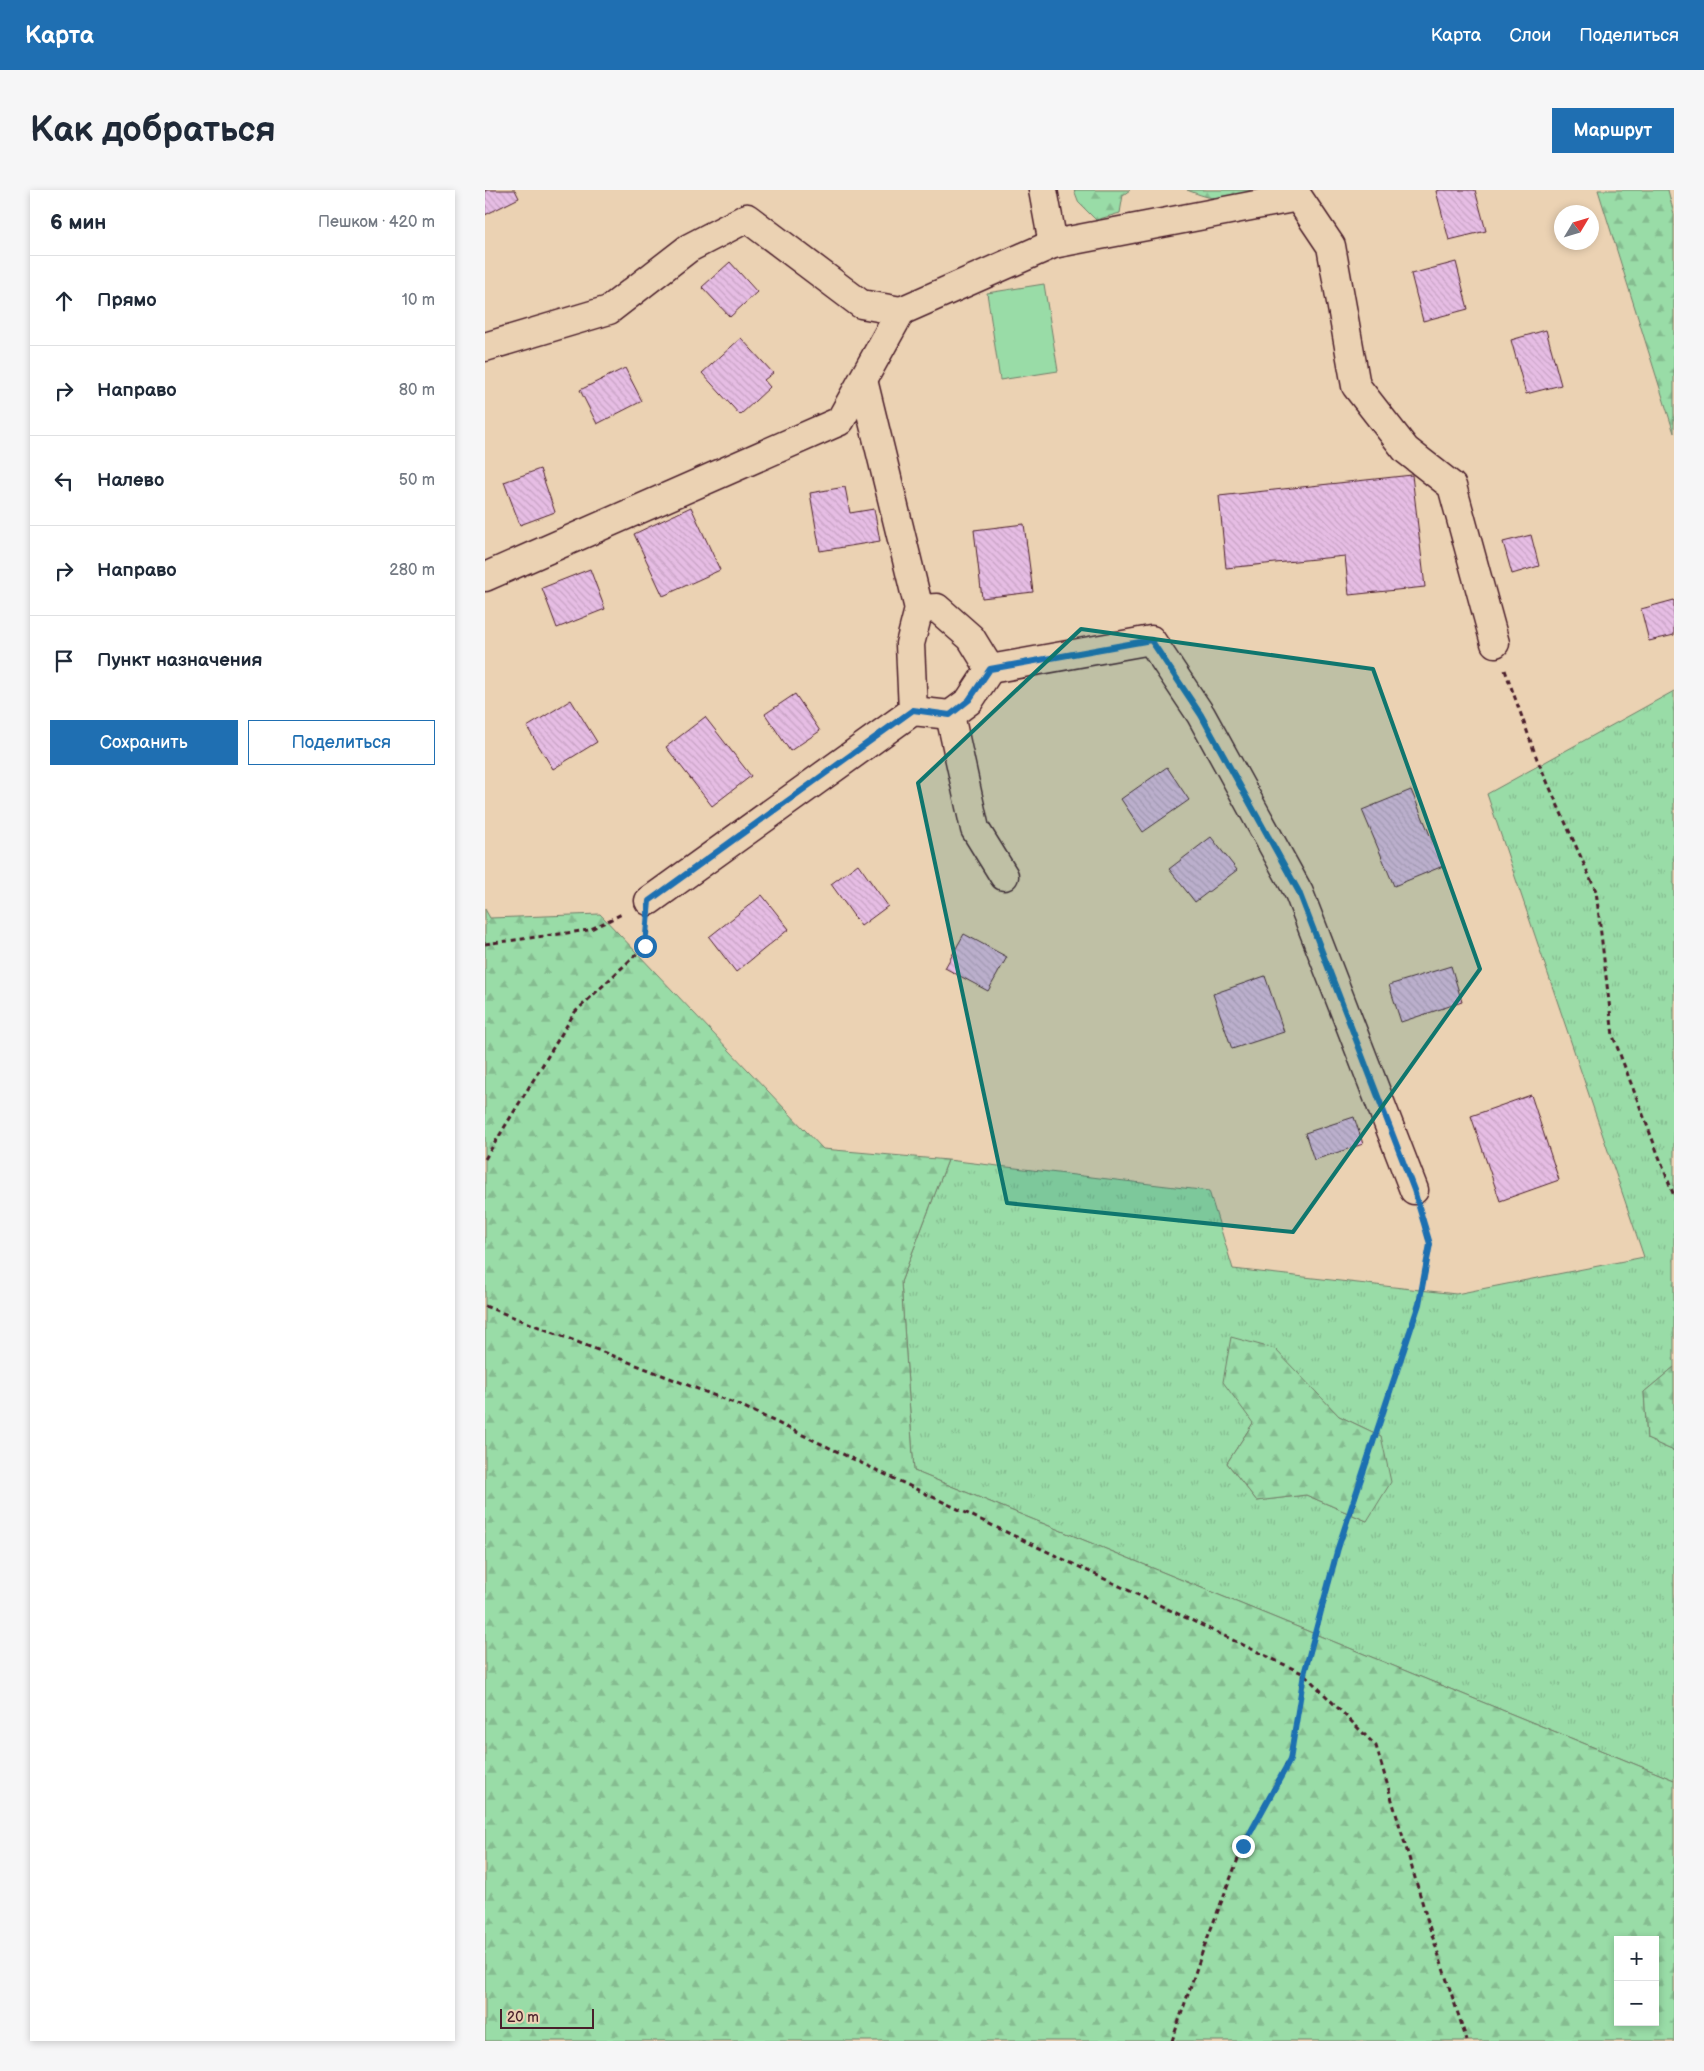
<!DOCTYPE html>
<html lang="ru">
<meta charset="utf-8">
<style>
:root{--surface:#fff;--page:#f6f6f7;--text:#1f2937;--muted:#747a83;--line:#e0e1e3;--accent:#1f6fb2}
body{margin:0;font-family:"Balsamiq Sans",sans-serif;background:var(--page);color:var(--text)}
.controls{position:absolute;right:15px;bottom:15px;display:grid;overflow:hidden;border-radius:0px;box-shadow:0 2px 8px #0003}
.controls button{width:45px;height:45px;display:grid;place-items:center;padding:0;border:0;border-bottom:1px solid var(--line);background:var(--surface);color:var(--text);font:25px sans-serif}
.compass{position:absolute;left:1069px;top:15px;width:45px;height:45px;border-radius:50%;background:var(--surface);box-shadow:0 2px 8px #0003;rotate:52deg}
.scale{position:absolute;left:15px;bottom:12px;width:94px;box-sizing:border-box;padding-left:5px;border:2px solid #4a1f2b;border-top:0;font-size:14px;line-height:18px;white-space:nowrap;color:#4a1f2b;-webkit-text-stroke:4px #ebd2b3;paint-order:stroke}
.stop{position:absolute;width:15px;height:15px;margin:-11px;border:4px solid #1f6fb2;border-radius:50%;background:#fff}
.stop.end{background:#1f6fb2;border-color:#fff;box-shadow:0 1px 5px #0008}
.list{margin:0;padding:0;list-style:none}
h2{display:flex;justify-content:space-between;align-items:center;height:65px;margin:0;padding:0 20px;font-size:21px}
h2 small{font-size:16px;font-weight:400;color:var(--muted)}
.list li{display:grid;grid-template-columns:32px 1fr auto;gap:15px;align-items:center;box-sizing:border-box;height:90px;padding:0 20px;border-top:1px solid var(--line)}
.list b{display:block;font-size:19px;white-space:nowrap}
.list em{font-size:16px;font-style:normal;color:var(--muted)}
.actions{display:flex;gap:10px;padding:15px 20px}
.actions a{flex:1;padding:11px 0;border:1px solid var(--accent);border-radius:0px;text-align:center;font-size:18px;color:var(--accent)}
.actions .main{background:var(--accent);color:#fff}
.icon{flex:none;width:28px;height:28px;fill:none;stroke:currentColor;stroke-width:2;stroke-linecap:round;stroke-linejoin:round}
.map{position:relative;flex:none;width:1189px;height:1851px;overflow:hidden;border-radius:0px}
header{display:flex;align-items:center;gap:30px;box-sizing:border-box;height:70px;padding:0 25px;background:var(--accent);color:#fff}
header strong{font-size:24px}
nav{display:flex;gap:28px;margin-inline-start:auto;font-size:18px}
.intro{display:flex;align-items:center;justify-content:space-between;box-sizing:border-box;height:120px;padding:0 30px}
h1{margin:0;font-size:35px}
.button{padding:12px 22px;border-radius:0px;background:var(--accent);color:#fff;font-size:18px;font-weight:700}
main{display:flex;gap:30px;padding:0 30px}
aside{flex:1;background:var(--surface);border-radius:0px;box-shadow:0 2px 8px #0003}
.map>svg:first-child{display:block}
</style>
<header>
<strong>Карта</strong>
<nav><a>Карта</a><a>Слои</a><a>Поделиться</a></nav>
</header>
<div class="intro"><h1>Как добраться</h1><a class="button">Маршрут</a></div>
<main>
<aside>
<h2>6 мин<small>Пешком · 420 m</small></h2>
<ul class="list">
<li><svg class="icon" aria-label="ahead" viewBox="0 0 24 24"><path d="M12 20V5M6 11l6-6 6 6"/></svg><div><b>Прямо</b></div><em>10 m</em></li>
<li><svg class="icon" aria-label="right" viewBox="0 0 24 24"><path d="M7 20v-9h11M14 6l5 5-5 5"/></svg><div><b>Направо</b></div><em>80 m</em></li>
<li><svg class="icon" aria-label="left" viewBox="0 0 24 24"><path d="M17 20v-9H6M10 6l-5 5 5 5"/></svg><div><b>Налево</b></div><em>50 m</em></li>
<li><svg class="icon" aria-label="right" viewBox="0 0 24 24"><path d="M7 20v-9h11M14 6l5 5-5 5"/></svg><div><b>Направо</b></div><em>280 m</em></li>
<li><svg class="icon" aria-label="arrive" viewBox="0 0 24 24"><path d="M6 21V4h12l-3 4 3 4H6"/></svg><div><b>Пункт назначения</b></div></li>
</ul>
<div class="actions"><a class="main">Сохранить</a><a>Поделиться</a></div>
</aside>
<div class="map">
<svg width="1189" height="1851" viewBox="0 0 1189 1851">
<defs>
<pattern id="grass-tufts" width="24" height="20" patternUnits="userSpaceOnUse" patternTransform="scale(1.25)"><rect width="24" height="20" fill="#99dca7"/><path d="M3 7l-1-3M5 7V3M7 7l1-3M15 17l-1-3M17 17v-4M19 17l1-3" fill="none" stroke="#85bc90"/></pattern>
<pattern id="forest-firs" width="22" height="20" patternUnits="userSpaceOnUse" patternTransform="scale(1.25)"><rect width="22" height="20" fill="#99dca7"/><path d="M5 1l3.5 6h-7zM16 11l3.5 6h-7z" fill="#85bc90"/></pattern>
<pattern id="building-back-hatch" width="6" height="6" patternUnits="userSpaceOnUse" patternTransform="scale(1.25)"><rect width="6" height="6" fill="#e6bde4"/><path d="M-1 5l2 2M0 0l6 6M5-1l2 2" fill="none" stroke="#c7a2c4"/></pattern>
</defs>
<rect width="100%" height="100%" fill="#ebd2b3"/>
<filter id="ink" filterUnits="userSpaceOnUse"><feTurbulence type="fractalNoise" baseFrequency=".02" numOctaves="2"/><feDisplacementMap in="SourceGraphic" scale="10" xChannelSelector="R" yChannelSelector="G"/><feConvolveMatrix kernelMatrix="1 2 1 2 8 2 1 2 1" color-interpolation-filters="sRGB"/></filter>
<g filter="url(#ink)">
<path fill="url(#grass-tufts)" stroke="#727e69" fill-rule="evenodd" d="M1189 501V1177L1159 1202 1162 1249 1189 1261V1590L429 1281 416 1092 463 970 724 1001 748 1079 971 1104 1159 1067 1002 604ZM790 1160 854 1226 896 1246 882 1331 821 1305 772 1311 742 1273 768 1233Z"/>
<g fill="url(#forest-firs)" stroke="#727e69" fill-rule="evenodd">
<polygon points="589,0 645,0 638,5 635,23 611,30 594,13"/>
<path d="M702 0H766C738 11 730 11 702 0Z"/>
<polygon points="1113,0 1183,0 1189,24 1189,243"/>
<path d="M0 719 5 728 115 724 338 959 463 970 416 1092 429 1281 1189 1590V1851H0ZM1133 1750H1170V1832H1133Z"/>
<polygon points="746,1147 790,1159 854,1226 896,1246 906,1292 882,1331 821,1305 772,1311 742,1273 768,1233 738,1192"/>
<polygon points="1189,1177 1189,1261 1162,1249 1159,1202"/>
</g>
<polygon fill="#99dca7" stroke="#727e69" points="559,94 573,181 515,190 502,103"/>
<g fill="url(#building-back-hatch)" stroke="#4a1f2b">
<polygon points="0,0 30,0 34,8 0,25"/>
<polygon points="955,0 990,0 1001,41 964,50 951,1"/>
<polygon points="245,72 272,102 245,127 217,97"/>
<polygon points="971,72 983,119 938,131 926,84"/>
<polygon points="1061,140 1076,195 1041,204 1026,150"/>
<polygon points="256,148 288,183 279,190 285,197 255,225 217,183"/>
<polygon points="140,178 157,211 112,234 95,200"/>
<polygon points="55,279 70,322 35,335 19,292"/>
<polygon points="927,285 940,397 864,405 860,366 741,378 734,306"/>
<polygon points="360,297 365,323 389,319 395,351 335,361 325,303"/>
<polygon points="206,317 235,380 178,406 149,344"/>
<polygon points="539,334 548,402 497,408 489,340"/>
<polygon points="1046,345 1054,376 1027,384 1018,352"/>
<polygon points="105,379 120,419 72,438 57,398"/>
<polygon points="1189,410 1189,445 1164,451 1156,419"/>
<polygon points="310,504 335,541 305,561 280,524"/>
<polygon points="86,510 112,552 68,579 42,537"/>
<polygon points="220,527 266,586 227,616 181,557"/>
<polygon points="682,577 704,610 658,642 636,609"/>
<polygon points="926,600 958,676 909,696 877,620"/>
<polygon points="726,647 752,680 710,712 684,679"/>
<polygon points="373,674 403,716 376,736 346,694"/>
<polygon points="277,705 304,739 251,782 224,747"/>
<polygon points="479,744 522,767 503,801 460,778"/>
<polygon points="966,776 977,812 916,832 904,795"/>
<polygon points="780,786 799,842 747,859 728,804"/>
<polygon points="1046,905 1074,990 1015,1011 986,926"/>
<polygon points="869,927 878,954 829,970 820,943"/>
</g>
<g fill="none" stroke-linecap="round" stroke-linejoin="round">
<g stroke="#4a1f2b" stroke-width="31">
<g id="minor">
<polyline points="558,0 568,54"/>
<polyline points="0,157 124,120 204,58 262,28 376,114 416,121"/>
<polyline points="378,190 434,419 452,418 486,448 505,479 666,450 716,525 814,703 929,1000"/>
<polyline points="0,387 355,231 416,121 568,54 813,7 846,56 871,196 921,260 967,296 1010,453"/>
<polyline points="428,521 425,454 434,419"/>
<polyline points="465,525 490,639 519,686"/>
<polyline points="164,711 428,521 465,525 484,511 505,479"/>
</g>
</g>
<g stroke="#4a1f2b" stroke-width="3" stroke-dasharray="5 4" stroke-linecap="butt">
<polyline points="1020,480 1052,569 1111,701 1128,846 1189,1006"/>
<polyline points="0,754 104,740 139,723"/>
<polyline points="0,969 90,822 160,756 162,739"/>
<polyline points="0,1116 259,1217 819,1484 891,1556 946,1742 982,1851"/>
<polyline points="687,1851 719,1757 758,1656 805,1569 819,1484 853,1359 934,1114 945,1055 937,1027"/>
</g>
<use href="#minor" stroke="#ebd2b3" stroke-width="28"/>
</g>
</g>
<g fill="none" stroke-linecap="round" stroke-linejoin="round" filter="url(#ink)">
<polyline stroke="#1f6fb2" stroke-width="6" points="160,756 164,711 428,520 465,525 484,510 505,479 666,450 716,525 814,702 929,1000 945,1054 934,1114 853,1358 819,1484 805,1570 758,1656"/>
</g>
<path fill="#0f766e" fill-opacity="0.2" stroke="#0f766e" stroke-width="4" stroke-linejoin="round" d="M596 439 888 479 995 779 808 1042 522 1013 433 593Z"/>
</svg>
<div class="controls">
<button>+</button>
<button>−</button>
</div>
<svg class="compass" viewBox="-18 -18 36 36"><path d="M0-13l5 13h-10z" fill="#e53935"/><path d="M0 13l5-13h-10z" fill="#747a83"/></svg>
<div class="scale">20 m</div>
<div class="stop" style="left:160px;top:756px"></div>
<div class="stop end" style="left:758px;top:1656px"></div>
</div>
</main>
